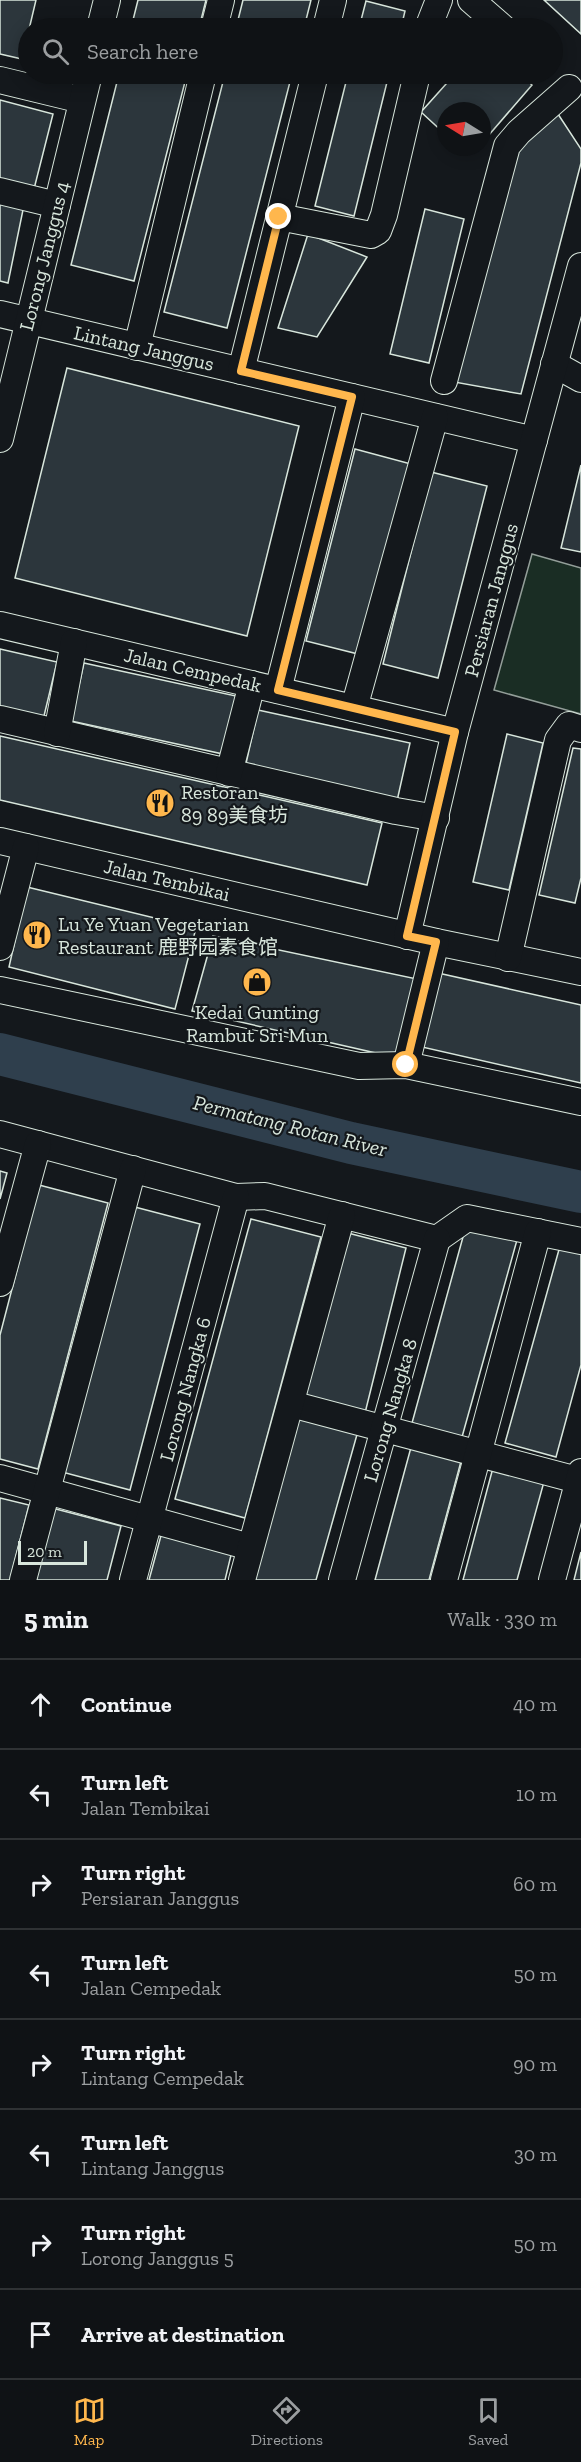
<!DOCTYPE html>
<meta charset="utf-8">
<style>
:root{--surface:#0f1215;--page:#1d2022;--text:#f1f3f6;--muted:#9b9ea0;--line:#2f3234;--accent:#ffb74d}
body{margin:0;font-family:"Zilla Slab","Noto Sans SC",serif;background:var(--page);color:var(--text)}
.compass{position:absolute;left:437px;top:102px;width:54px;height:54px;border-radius:50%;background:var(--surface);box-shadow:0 3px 15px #0003;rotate:281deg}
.scale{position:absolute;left:18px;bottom:15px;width:69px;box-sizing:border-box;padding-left:6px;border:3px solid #d8e6dc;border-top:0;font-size:16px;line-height:21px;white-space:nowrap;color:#d8e6dc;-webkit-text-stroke:4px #14181c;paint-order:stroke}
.stop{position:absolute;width:18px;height:18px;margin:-14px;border:4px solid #ffb74d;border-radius:50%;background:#fff}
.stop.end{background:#ffb74d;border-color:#fff;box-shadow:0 2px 6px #0008}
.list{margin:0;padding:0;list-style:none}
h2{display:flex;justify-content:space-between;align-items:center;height:78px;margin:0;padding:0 24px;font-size:26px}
h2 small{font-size:20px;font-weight:400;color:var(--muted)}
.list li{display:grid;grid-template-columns:39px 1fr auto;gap:18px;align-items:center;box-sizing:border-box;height:90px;padding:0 24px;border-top:2px solid var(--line)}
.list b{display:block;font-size:22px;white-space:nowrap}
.list p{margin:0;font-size:20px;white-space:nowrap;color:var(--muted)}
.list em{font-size:20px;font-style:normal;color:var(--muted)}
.icon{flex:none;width:33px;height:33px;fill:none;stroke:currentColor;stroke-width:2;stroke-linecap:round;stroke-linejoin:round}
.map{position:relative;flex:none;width:581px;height:1580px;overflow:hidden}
.search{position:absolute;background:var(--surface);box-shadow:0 3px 15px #0003;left:18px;right:18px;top:18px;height:66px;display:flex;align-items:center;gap:15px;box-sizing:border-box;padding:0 21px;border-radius:33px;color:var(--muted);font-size:22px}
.sheet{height:798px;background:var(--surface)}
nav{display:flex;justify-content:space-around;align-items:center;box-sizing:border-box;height:84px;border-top:2px solid var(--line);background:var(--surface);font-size:16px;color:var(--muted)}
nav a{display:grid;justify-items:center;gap:3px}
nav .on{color:var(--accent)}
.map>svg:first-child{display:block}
</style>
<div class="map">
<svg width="581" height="1580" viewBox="0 0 581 1580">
<rect width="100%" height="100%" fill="#14181c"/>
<polygon fill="#1a2d24" stroke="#939e99" stroke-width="1.5" points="532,554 581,568 581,714 494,690"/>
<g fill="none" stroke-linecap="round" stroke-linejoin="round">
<polyline stroke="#2f3f4d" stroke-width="42" points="0,1054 351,1143 581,1192"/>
</g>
<g fill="#2c363c" stroke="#d8e6dc" stroke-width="1.5">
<polygon points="0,0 36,0 22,59 0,54"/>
<polygon points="138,0 206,0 199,28 131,28"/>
<polygon points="243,0 311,0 304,28 236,28"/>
<polygon points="544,0 581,0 581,34"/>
<polygon points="366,1 405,11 401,28 359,28"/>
<polygon points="119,74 187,74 134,281 71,265"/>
<polygon points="225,74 292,74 227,328 164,312"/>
<polygon points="348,74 389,74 354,216 315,206"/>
<polygon points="455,74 519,74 532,85 482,143 482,111 446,111 446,135 421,112"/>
<polygon points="0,100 53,114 34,189 0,180"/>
<polygon points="556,111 581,149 581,163 521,394 454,382 514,149"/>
<polygon points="0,200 24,205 8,283 0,281"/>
<polygon points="425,209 464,219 429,363 390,354"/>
<polygon points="308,234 367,257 317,337 278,328"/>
<polygon points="67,368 299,426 247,636 15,578"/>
<polygon points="355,449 411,464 362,655 306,641"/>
<polygon points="581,465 581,552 561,548"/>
<polygon points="431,472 487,486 438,678 383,664"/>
<polygon points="0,649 57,662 43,720 0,710"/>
<polygon points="84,663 236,696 223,754 71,721"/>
<polygon points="258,710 410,743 397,801 245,768"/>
<polygon points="507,734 543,743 509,890 473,882"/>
<polygon points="0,736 382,823 367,885 0,800"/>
<polygon points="573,748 581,749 581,878 575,903 539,895"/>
<polygon points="27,887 196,928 175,1009 9,967"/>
<polygon points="213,936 417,979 398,1058 192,1011"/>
<polygon points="438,973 581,1005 581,1083 422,1047"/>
<polygon points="0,1171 7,1173 0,1199"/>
<polygon points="39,1185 108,1203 38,1469 0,1459 0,1335"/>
<polygon points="131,1206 200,1224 130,1490 62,1472"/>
<polygon points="251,1219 321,1237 245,1518 175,1499"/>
<polygon points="466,1226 517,1240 462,1437 412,1423"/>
<polygon points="344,1232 406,1248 365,1413 303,1397"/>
<polygon points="560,1246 581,1252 581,1365 556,1457 505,1443"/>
<polygon points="299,1414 358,1431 316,1580 252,1580"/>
<polygon points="413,1440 463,1454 429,1580 375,1580"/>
<polygon points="494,1464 545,1478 517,1580 463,1580"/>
<polygon points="0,1498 29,1505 10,1580 0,1580"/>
<polygon points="52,1508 121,1526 107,1580 33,1580"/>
<polygon points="162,1532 232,1551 225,1580 149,1580"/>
<polygon points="581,1552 581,1580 574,1580"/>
</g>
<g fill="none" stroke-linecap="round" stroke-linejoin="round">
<g stroke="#d8e6dc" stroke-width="28">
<g id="minor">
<polyline points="471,0 503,28"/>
<polyline points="100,28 107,0"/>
<polyline points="214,28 221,0"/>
<polyline points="326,28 333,0"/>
<polyline points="428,28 439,0"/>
<polyline points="0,80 82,100"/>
<polyline points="0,191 57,205"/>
<polyline points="279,217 371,235 378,231 384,215 417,74"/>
<polyline points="0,314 534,440"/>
<polyline points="137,347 203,74"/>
<polyline points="554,364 581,379"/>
<polyline points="241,371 315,74"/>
<polyline points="444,381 507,146 519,132 569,88"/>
<polyline points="0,439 89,74"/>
<polyline points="0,625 455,732"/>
<polyline points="278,690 352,397"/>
<polyline points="354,708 435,417"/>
<polyline points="0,719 396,811 436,818"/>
<polyline points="57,733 74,642"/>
<polyline points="229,773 252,684"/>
<polyline points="0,841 436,942 581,972"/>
<polyline points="407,936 455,732 581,266"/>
<polyline points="0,947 26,847"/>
<polyline points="508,958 558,740 569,725 581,729"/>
<polyline points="0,990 359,1066 406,1065 581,1102"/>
<polyline points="406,1065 436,942"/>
<polyline points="0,1134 236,1197 265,1196 437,1239"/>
<polyline points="437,1239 467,1218 581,1241"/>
<polyline points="0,1283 38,1144"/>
<polyline points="291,1404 581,1481"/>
<polyline points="0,1478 250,1547"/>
<polyline points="23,1580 133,1169"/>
<polyline points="133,1580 236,1197"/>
<polyline points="242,1580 342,1215"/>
<polyline points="342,1580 437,1239"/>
<polyline points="444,1580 538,1232"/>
<polyline points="552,1580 581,1472"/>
</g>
</g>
<use href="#minor" stroke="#14181c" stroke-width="26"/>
</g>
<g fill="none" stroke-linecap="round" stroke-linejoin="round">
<polyline stroke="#ffb74d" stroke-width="8" points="279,217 241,371 352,397 278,690 455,732 407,936 436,942 406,1065"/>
</g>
<defs>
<g id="restaurant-disc" transform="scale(1.5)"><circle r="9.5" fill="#ffb74d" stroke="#14181c"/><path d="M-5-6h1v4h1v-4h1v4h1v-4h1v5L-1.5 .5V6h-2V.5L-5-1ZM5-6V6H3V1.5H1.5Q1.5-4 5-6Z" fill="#111"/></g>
<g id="shop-disc" transform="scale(1.5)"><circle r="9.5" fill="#ffb74d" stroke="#14181c"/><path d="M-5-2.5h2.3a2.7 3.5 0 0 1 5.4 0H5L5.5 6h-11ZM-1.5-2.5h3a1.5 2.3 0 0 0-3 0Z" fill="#111"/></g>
</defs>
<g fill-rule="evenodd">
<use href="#restaurant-disc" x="160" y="803"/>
<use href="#restaurant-disc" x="37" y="935"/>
<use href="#shop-disc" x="257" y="982"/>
</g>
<g text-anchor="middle" stroke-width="4.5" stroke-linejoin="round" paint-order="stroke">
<g font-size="20" fill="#d8e6dc" stroke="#14181c">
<text transform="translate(44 256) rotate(-76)" y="7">Lorong Janggus 4</text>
<text transform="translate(144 348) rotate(13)" y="7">Lintang Janggus</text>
<text transform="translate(491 600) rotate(-75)" y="7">Persiaran Janggus</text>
<text transform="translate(193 670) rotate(13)" y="7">Jalan Cempedak</text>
<text transform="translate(167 880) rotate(13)" y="7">Jalan Tembikai</text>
<text transform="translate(185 1389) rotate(-75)" y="7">Lorong Nangka 6</text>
<text transform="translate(390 1410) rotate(-74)" y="7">Lorong Nangka 8</text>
</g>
<g font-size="20" fill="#d8e6dc" stroke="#14181c" text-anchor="start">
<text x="181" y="799">Restoran<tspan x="181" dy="23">89 89美食坊</tspan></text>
<text x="58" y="931">Lu Ye Yuan Vegetarian<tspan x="58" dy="23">Restaurant 鹿野园素食馆</tspan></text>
<text x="257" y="1019" text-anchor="middle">Kedai Gunting<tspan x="257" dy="23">Rambut Sri Mun</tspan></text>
</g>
<g font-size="21" font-style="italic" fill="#d8e6dc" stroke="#14181c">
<text transform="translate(290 1126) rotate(14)" y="7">Permatang Rotan River</text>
</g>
</g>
</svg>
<svg class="compass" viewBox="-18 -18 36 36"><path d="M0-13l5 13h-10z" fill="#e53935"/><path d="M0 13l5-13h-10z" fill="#9b9ea0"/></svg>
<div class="scale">20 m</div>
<div class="stop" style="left:406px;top:1065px"></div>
<div class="stop end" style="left:279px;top:217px"></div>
<div class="search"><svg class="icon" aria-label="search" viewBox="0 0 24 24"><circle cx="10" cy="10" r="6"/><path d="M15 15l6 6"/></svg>Search here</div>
</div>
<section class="sheet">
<h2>5 min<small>Walk · 330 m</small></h2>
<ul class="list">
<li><svg class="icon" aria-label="ahead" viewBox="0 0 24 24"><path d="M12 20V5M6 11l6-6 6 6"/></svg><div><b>Continue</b></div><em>40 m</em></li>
<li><svg class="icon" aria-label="left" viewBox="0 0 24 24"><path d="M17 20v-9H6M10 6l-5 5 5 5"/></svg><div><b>Turn left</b><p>Jalan Tembikai</p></div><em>10 m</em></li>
<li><svg class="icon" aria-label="right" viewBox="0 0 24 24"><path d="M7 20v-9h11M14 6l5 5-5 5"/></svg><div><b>Turn right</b><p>Persiaran Janggus</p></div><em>60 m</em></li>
<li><svg class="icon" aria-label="left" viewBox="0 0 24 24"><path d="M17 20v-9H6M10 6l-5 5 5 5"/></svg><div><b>Turn left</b><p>Jalan Cempedak</p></div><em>50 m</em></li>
<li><svg class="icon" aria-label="right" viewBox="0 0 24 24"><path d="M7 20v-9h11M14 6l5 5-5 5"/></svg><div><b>Turn right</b><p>Lintang Cempedak</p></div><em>90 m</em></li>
<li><svg class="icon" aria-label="left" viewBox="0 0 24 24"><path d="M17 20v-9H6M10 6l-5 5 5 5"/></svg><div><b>Turn left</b><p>Lintang Janggus</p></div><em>30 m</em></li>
<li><svg class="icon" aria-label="right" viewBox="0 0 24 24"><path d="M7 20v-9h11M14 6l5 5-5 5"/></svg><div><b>Turn right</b><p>Lorong Janggus 5</p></div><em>50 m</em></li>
<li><svg class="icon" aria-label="arrive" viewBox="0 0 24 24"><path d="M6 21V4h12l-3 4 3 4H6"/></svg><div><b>Arrive at destination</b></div></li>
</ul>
</section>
<nav>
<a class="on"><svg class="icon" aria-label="map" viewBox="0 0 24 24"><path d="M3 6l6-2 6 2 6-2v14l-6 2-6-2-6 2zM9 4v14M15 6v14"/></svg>Map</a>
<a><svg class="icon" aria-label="directions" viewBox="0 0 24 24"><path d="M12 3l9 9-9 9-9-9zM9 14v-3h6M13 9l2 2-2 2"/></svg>Directions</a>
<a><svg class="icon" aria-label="saved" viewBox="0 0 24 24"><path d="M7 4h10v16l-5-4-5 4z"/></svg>Saved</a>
</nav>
